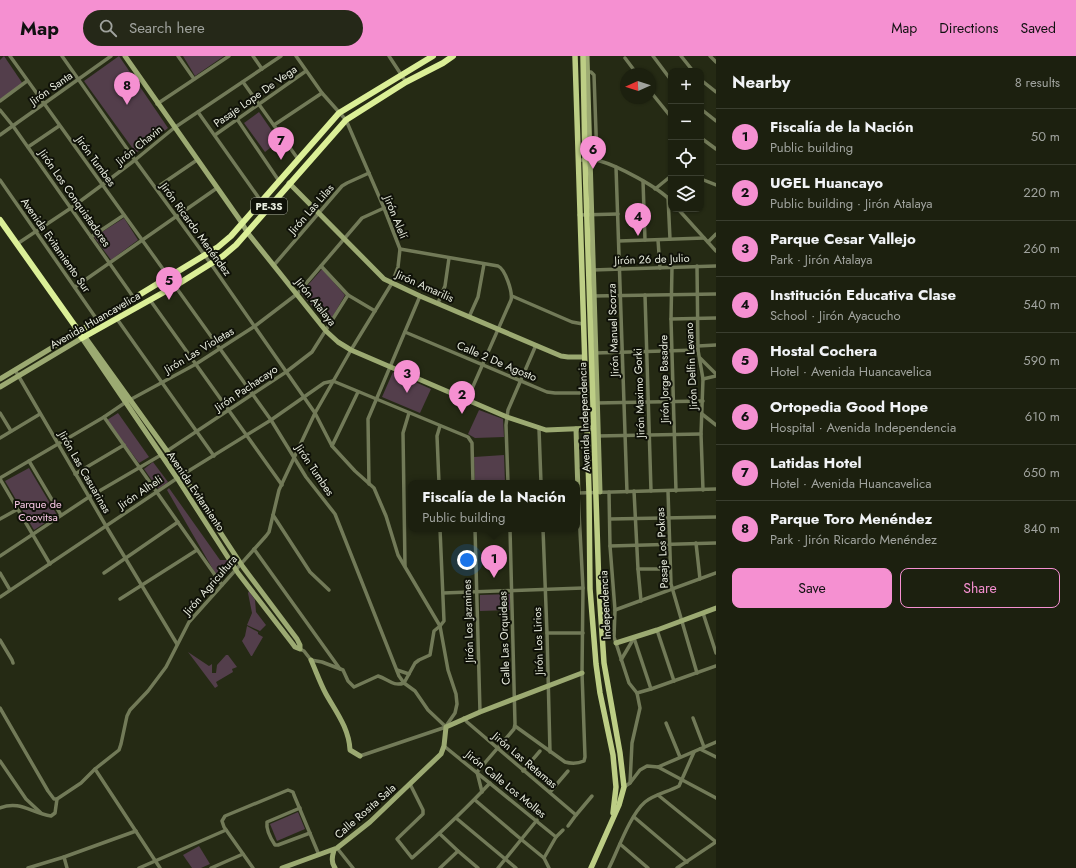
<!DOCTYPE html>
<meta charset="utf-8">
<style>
:root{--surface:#1c200f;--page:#252818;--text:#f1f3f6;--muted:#a0a39e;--line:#3a3e2f;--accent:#f590d1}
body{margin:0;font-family:Jost,sans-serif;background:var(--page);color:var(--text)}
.controls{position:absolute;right:12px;top:12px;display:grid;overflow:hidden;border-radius:8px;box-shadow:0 1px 3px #0004}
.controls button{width:36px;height:36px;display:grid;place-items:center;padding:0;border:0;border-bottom:1px solid var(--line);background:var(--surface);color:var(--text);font:20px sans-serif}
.compass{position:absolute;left:620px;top:12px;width:36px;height:36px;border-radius:50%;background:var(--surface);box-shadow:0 1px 3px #0004;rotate:267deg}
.you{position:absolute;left:467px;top:504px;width:14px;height:14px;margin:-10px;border:3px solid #fff;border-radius:50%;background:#1a73e8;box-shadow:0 0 0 6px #1a73e833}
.badge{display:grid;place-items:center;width:26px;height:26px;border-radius:50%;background:var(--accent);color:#111;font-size:13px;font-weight:700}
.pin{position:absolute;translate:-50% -33px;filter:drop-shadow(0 1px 2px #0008)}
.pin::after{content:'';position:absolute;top:21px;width:14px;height:12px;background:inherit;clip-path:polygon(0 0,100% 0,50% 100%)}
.popup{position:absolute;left:408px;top:424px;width:172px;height:52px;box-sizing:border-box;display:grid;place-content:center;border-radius:8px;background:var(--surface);filter:drop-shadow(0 1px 3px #0005);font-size:13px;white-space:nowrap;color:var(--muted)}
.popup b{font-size:15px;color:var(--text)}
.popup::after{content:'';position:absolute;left:50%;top:100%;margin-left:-8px;border:8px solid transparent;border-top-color:var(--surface)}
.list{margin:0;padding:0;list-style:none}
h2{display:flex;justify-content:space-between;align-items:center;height:52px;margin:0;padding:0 16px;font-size:17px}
h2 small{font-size:13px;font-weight:400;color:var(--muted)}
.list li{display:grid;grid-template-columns:26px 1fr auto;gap:12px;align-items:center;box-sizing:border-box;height:56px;padding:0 16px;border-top:1px solid var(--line)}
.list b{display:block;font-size:15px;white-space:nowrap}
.list p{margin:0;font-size:13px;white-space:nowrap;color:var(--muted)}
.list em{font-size:13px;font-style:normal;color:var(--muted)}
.actions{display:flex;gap:8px;padding:12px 16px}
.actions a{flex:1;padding:9px 0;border:1px solid var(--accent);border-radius:8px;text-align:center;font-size:14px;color:var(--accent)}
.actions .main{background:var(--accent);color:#111}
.icon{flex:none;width:22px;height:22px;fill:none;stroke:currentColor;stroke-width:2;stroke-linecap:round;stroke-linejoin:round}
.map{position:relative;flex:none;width:716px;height:812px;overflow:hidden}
header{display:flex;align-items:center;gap:24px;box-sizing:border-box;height:56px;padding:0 20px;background:var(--accent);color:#111}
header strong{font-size:19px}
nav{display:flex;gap:22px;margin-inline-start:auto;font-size:14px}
.search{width:280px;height:36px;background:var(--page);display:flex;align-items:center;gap:10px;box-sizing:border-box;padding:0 14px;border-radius:22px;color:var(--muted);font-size:15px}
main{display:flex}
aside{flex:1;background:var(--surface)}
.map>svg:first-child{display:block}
</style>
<header>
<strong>Map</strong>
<div class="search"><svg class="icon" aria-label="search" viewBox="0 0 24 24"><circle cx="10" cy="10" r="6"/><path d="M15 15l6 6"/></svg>Search here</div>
<nav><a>Map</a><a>Directions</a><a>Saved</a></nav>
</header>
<main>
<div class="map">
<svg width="716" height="812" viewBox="0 0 716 812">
<rect width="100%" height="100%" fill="#252a14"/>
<g fill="#533e4b">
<polygon points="4,0 23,28 0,43 0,4"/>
<polygon points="119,0 168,72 136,97 84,25"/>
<polygon points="183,0 224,0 195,20"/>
<polygon points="259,56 279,85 265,96 244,67"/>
<polygon points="124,162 138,184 111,204 94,181"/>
<polygon points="322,213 345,239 328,269 301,237"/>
<polygon points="393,316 431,333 420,357 382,341"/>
<polygon points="479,354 503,363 504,381 475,382 468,378"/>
<polygon points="118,357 149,401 139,407 107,364"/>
<polygon points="504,399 505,427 475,427 474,401"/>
<polygon points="153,406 168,426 158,433 144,413"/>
<polygon points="29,412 57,459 34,474 5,425"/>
<polygon points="169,432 220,504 228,504 233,511 218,522 167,434"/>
<polygon points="249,535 255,544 256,556 266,569 260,575 247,569 252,557 248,537"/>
<polygon points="510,538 510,554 480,555 480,539"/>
<polygon points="247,570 258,576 258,578 263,581 252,600 251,600 242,585 245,580"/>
<polygon points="188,596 209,610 212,608 212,617 216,617 217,609 226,599 228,599 237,611 232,613 233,616 216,626 218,630 215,632"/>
<polygon points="298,756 305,773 277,785 270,768"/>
<polygon points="199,790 210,808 201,812 192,812 183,799"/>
</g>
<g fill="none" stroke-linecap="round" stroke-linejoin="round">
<g stroke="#727a58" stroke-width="3.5">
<polyline points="10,0 168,220"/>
<polyline points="62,0 135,104 211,208 315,357 332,390 355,415 374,432 386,460 398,499 440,570 448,614 456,638 457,648 455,657 446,670"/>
<polyline points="178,0 194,23"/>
<polyline points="253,0 262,13"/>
<polyline points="389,0 406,26"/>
<polyline points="653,0 671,24"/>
<polyline points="681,0 693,15"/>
<polyline points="710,0 716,6"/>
<polyline points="625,2 637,18"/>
<polyline points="587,16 591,16 594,19 597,104"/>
<polyline points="701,24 716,36"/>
<polyline points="243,26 298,103"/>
<polyline points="650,35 671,61"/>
<polyline points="0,45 27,25"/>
<polyline points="157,48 229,0"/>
<polyline points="701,53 716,65"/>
<polyline points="0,54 13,70 134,242"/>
<polyline points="198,56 261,145"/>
<polyline points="237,63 279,125"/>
<polyline points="274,69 322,37"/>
<polyline points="0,79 111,0"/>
<polyline points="215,79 306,15"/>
<polyline points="701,82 716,93"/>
<polyline points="28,91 59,70"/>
<path d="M578 104C585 104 593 103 600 105 618 110 658 131 671 145"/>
<polyline points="616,111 627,436"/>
<polyline points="701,123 716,129"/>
<polyline points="0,124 98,265"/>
<polyline points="643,125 645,184"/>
<polyline points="156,132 197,104"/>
<polyline points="655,133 671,120"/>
<polyline points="668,141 670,183"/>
<polyline points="678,153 716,195"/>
<polyline points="579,159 618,158"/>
<polyline points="91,181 124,159"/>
<polyline points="658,184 660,212"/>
<polyline points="619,185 704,182"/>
<polyline points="708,186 716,178"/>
<polyline points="17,188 71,152 102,129 135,104 174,72 281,0"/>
<path d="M400 193 498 210C505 213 513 236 511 244L467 344"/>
<polyline points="274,209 342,130 347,127 369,117"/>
<polyline points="321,210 348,239 375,255"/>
<polyline points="697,210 698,294 703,323 701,378 703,434"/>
<polyline points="672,211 671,263 676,435"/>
<polyline points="592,214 716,210"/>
<polyline points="175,230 271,364 306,421 335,458 399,620 404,627 415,635 428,654 446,671"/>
<polyline points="75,231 217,132"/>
<polyline points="645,239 651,435"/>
<polyline points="512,240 572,266 583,268"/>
<polyline points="593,240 716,238"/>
<polyline points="150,244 282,429"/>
<polyline points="438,247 445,230 449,202"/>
<polyline points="469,261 478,241 484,208"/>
<polyline points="117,263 214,400"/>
<polyline points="671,263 716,262"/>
<polyline points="405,276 547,336 555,337 585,337"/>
<polyline points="698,290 716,289"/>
<polyline points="595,297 698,294"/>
<polyline points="700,302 716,318"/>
<polyline points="15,314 106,470 177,588"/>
<polyline points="703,323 716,320"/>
<polyline points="333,325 468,381 472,387 473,427"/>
<polyline points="596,347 703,345"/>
<polyline points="0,357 11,375"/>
<polyline points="702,358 716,369"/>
<polyline points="104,361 222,529"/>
<polyline points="539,373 541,427"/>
<polyline points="597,380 701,378"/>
<polyline points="0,382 40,358"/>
<polyline points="332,390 358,336"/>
<polyline points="167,395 286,316 312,296 348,239"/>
<polyline points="29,405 61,459"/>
<polyline points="75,418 124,389"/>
<polyline points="0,422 104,361 126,346 196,308 255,270 297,238 362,162 384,152"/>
<polyline points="0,423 50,508"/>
<polyline points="439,427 437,380 440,370"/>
<polyline points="508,427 506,369 508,354 536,289"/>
<polyline points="369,428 368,363 420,240"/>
<polyline points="634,435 638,513 641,545"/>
<polyline points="668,435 671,528 697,617"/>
<polyline points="609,436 610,490 615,554 614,581 629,627 637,637 640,652 632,687 630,727"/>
<polyline points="273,459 310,516 329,534"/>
<polyline points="0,463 18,453"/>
<polyline points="610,463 716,461"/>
<polyline points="440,473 444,565 440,570"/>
<polyline points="475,473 480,656"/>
<polyline points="543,473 547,577 550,696"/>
<polyline points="696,487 700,523"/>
<polyline points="610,490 716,487"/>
<polyline points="254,493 340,613"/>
<polyline points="0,500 89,441 161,399"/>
<polyline points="405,510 403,377 409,357"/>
<polyline points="638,513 670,513"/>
<polyline points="0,517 10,534"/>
<polyline points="104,517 178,466"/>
<polyline points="443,537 583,532"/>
<polyline points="0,541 182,419 271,364 324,327 333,325"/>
<polyline points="120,543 197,494"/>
<polyline points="615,554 716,517"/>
<polyline points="703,557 716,597"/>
<polyline points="657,574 674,625"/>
<polyline points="547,577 583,577"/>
<polyline points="634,582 651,633"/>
<polyline points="0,584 12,604 13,607"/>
<path d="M300 593 304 595 311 604 322 606 343 614 348 625 354 631 378 620C388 623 393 631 404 627"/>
<polyline points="621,604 634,582"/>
<polyline points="397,614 409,618"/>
<polyline points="404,627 415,607 419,604 430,599 434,575 440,570"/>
<polyline points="637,637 651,633 716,610"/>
<polyline points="0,652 48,735 54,743 57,743 81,727 95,713 119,694 121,688 127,660 130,654 148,635 166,611 189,566 266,480 269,476 279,434 315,357 351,294 392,227 398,211 400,193 384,152 346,64 322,37 296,0"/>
<polyline points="464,662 467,666 576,759"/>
<polyline points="693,662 704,691"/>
<polyline points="666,667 680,701"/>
<path d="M515 670 565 706C572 708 577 708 584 705L585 701 582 617 583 532 578 437 716 433"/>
<polyline points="444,690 556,781"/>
<polyline points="700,693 716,701"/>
<polyline points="360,700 446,671"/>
<polyline points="0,705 26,743 41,757"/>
<polyline points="658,711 716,742"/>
<polyline points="95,713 160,812"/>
<polyline points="523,715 540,695"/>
<path d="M410 728 423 754V758L397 783 412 802C439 778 465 754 490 727"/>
<polyline points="624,731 630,727 640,714 647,710 658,711 716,686"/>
<polyline points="482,736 477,716 514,673 515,668 510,473"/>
<polyline points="550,736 568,715"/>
<polyline points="658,739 716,786"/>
<polyline points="475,744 522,784 544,802 549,812"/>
<path d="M0 752C20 744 31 757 51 760L55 757 57 743"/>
<path d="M300 752 267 766C266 773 271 783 275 789H278L310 777"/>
<polyline points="634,761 687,806"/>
<polyline points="456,762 516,812"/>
<polyline points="568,770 576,759 592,740"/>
<polyline points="440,778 458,795 478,812"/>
<polyline points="620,788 648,812"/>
<polyline points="337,792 353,812"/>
<polyline points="64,801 67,812"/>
<polyline points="544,802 556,781 563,774"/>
<polyline points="28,812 64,801 136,775"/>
<polyline points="139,812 226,774"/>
<polyline points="211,812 243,798"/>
<polyline points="253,812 224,771 222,765 225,760 288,734 293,736 294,739 319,799"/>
<polyline points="440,812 458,795"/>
<polyline points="498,812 537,764"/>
<path d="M609 812C618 794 630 759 645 746 655 738 668 736 679 730L694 696"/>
<polyline points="677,812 716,786"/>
</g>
<g stroke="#9caa72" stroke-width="5">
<polyline points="125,0 242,167 247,176 326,275 338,286 351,294 507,361 546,374 594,372"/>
<polyline points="587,0 600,436"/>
<polyline points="289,127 384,223 420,240 561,300 568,301 584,301"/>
<polyline points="0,323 78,276"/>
<polyline points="0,331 82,282 177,422 238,517 292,587 295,591 300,593 300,589 297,583 243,511 167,395 85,281"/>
<polyline points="576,373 578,437"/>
<polyline points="616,587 657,574 716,552"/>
<path d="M311 604C316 615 320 627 326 638 336 656 349 672 350 694L360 700"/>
<path d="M334 794C332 801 331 806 335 812"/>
<polyline points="282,812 337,792 370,766 441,698 444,690 446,671 480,656 582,617"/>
</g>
<g stroke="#bdce85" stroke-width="5.5">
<polyline points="575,0 589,436 590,533 596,608 600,637 613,699 616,731 613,757"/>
<polyline points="583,0 585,104 599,533 604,607 620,697 624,731 619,749 591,812"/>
</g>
<g stroke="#dbef97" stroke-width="6">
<polyline points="0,164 75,270 82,282 175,230 223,200 236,189 346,64 406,26 443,7 453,0"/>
<polyline points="78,276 218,191 231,180 339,57 433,0"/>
</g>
</g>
<g text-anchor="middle" stroke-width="4" stroke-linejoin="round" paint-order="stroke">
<rect fill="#0f1108" stroke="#a8ab9e" stroke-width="1" x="251" y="142" width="36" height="16" rx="3"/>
<g font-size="10" font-weight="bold" fill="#e9eddf">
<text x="269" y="154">PE-3S</text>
</g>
<g font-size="11" fill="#e9eddf" stroke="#0f1108">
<text transform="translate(51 32) rotate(-35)" y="4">Jirón Santa</text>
<text transform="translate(255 40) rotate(-35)" y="4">Pasaje Lope De Vega</text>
<text transform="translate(139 89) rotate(-39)" y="4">Jirón Chavin</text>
<text transform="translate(96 105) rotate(54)" y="4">Jirón Tumbes</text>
<text transform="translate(75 142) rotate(55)" y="4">Jirón Los Conquistadores</text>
<text transform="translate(311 153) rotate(-49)" y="4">Jirón Las Lilas</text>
<text transform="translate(396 161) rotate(68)" y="4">Jirón Alelí</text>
<text transform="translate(196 173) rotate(54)" y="4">Jirón Ricardo Menéndez</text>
<text transform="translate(56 189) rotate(55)" y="4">Avenida Evitamiento Sur</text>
<text transform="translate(652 203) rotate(-2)" y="4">Jirón 26 de Julio</text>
<text transform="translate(425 230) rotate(24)" y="4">Jirón Amarilis</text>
<text transform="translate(316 246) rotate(51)" y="4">Jirón Atalaya</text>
<text transform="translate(95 264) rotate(-30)" y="4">Avenida Huancavelica</text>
<text transform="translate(613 274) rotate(-92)" y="4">Jirón Manuel Scorza</text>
<text transform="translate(199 294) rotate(-31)" y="4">Jirón Las Violetas</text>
<text transform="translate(497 305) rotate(23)" y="4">Calle 2 De Agosto</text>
<text transform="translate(691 310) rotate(-93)" y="4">Jirón Delfin Levano</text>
<text transform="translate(664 323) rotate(-91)" y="4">Jirón Jorge Basadre</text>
<text transform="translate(246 332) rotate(-34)" y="4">Jirón Pachacayo</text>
<text transform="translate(639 337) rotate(-92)" y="4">Jirón Maximo Gorki</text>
<text transform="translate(584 361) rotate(-92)" y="4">Avenida Independencia</text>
<text transform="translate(315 414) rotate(56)" y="4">Jirón Tumbes</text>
<text transform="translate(85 416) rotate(60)" y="4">Jirón Las Casuarinas</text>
<text transform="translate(196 435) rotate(56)" y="4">Avenida Evitamiento</text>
<text transform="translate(140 436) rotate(-34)" y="4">Jirón Alheli</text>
<text transform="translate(662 492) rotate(-93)" y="4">Pasaje Los Pokras</text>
<text transform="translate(210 529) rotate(-49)" y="4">Jirón Agricultura</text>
<text transform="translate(605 549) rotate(-93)" y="4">Independencia</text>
<text transform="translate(468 565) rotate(-92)" y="4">Jirón Los Jazmines</text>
<text transform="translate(504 582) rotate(-92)" y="4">Calle Las Orquideas</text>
<text transform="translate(538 585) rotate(-92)" y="4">Jirón Los Lirios</text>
<text transform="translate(525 704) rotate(40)" y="4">Jirón Las Retamas</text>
<text transform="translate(506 728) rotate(39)" y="4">Jirón Calle Los Molles</text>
<text transform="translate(365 755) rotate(-41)" y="4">Calle Rosita Sala</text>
</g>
<g font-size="11" fill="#fac9e7" stroke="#0f1108">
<text x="38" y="452">Parque de<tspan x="38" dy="13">Coovitsa</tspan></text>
</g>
</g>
</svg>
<div class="controls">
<button>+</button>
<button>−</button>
<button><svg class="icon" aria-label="locate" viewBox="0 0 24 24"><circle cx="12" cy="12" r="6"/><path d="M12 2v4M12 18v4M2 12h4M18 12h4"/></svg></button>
<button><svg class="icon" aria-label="layers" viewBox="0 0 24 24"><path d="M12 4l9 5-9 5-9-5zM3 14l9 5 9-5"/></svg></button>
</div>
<svg class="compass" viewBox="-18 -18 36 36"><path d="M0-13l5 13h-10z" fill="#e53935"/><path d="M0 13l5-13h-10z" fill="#a0a39e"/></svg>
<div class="you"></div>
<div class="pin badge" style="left:494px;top:522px">1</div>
<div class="popup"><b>Fiscalía de la Nación</b>Public building</div>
<div class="pin badge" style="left:462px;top:358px">2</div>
<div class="pin badge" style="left:407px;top:337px">3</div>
<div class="pin badge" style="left:638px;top:180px">4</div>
<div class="pin badge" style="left:169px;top:244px">5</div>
<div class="pin badge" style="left:593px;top:113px">6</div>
<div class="pin badge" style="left:281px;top:104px">7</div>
<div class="pin badge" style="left:127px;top:49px">8</div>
</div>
<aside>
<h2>Nearby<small>8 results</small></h2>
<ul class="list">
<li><span class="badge">1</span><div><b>Fiscalía de la Nación</b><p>Public building</p></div><em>50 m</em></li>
<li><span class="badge">2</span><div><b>UGEL Huancayo</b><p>Public building · Jirón Atalaya</p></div><em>220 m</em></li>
<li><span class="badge">3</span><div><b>Parque Cesar Vallejo</b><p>Park · Jirón Atalaya</p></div><em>260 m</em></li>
<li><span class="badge">4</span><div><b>Institución Educativa Clase</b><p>School · Jirón Ayacucho</p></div><em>540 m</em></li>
<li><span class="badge">5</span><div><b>Hostal Cochera</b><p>Hotel · Avenida Huancavelica</p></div><em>590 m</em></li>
<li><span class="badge">6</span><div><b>Ortopedia Good Hope</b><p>Hospital · Avenida Independencia</p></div><em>610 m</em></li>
<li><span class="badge">7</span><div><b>Latidas Hotel</b><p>Hotel · Avenida Huancavelica</p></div><em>650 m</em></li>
<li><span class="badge">8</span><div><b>Parque Toro Menéndez</b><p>Park · Jirón Ricardo Menéndez</p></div><em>840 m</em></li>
</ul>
<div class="actions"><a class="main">Save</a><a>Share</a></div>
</aside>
</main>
